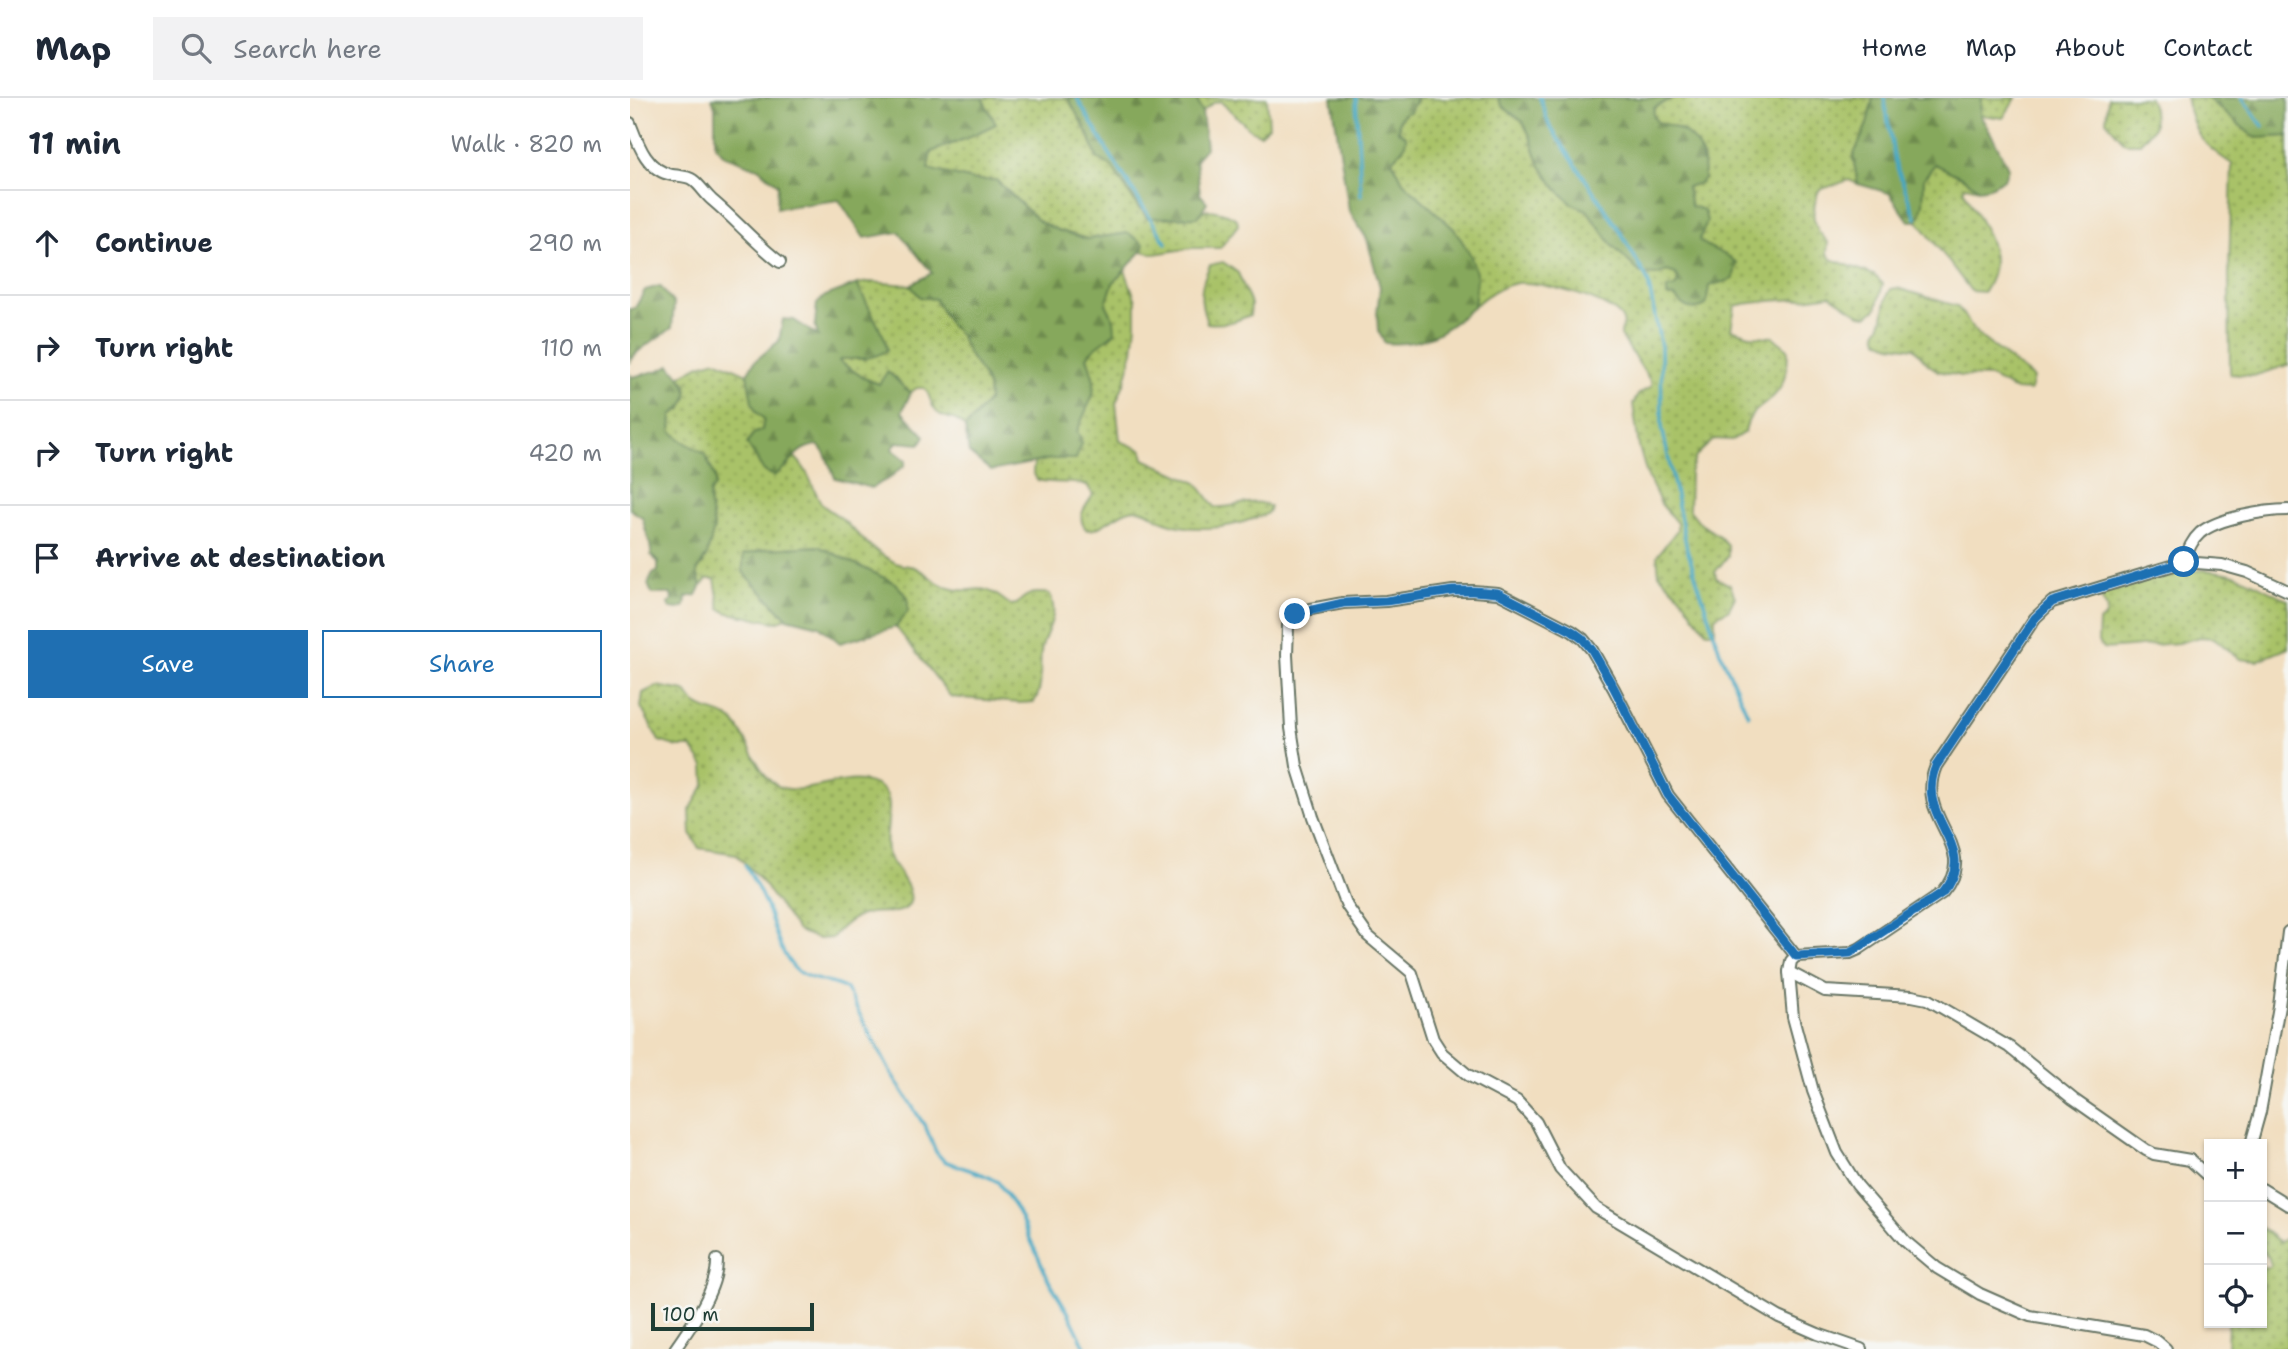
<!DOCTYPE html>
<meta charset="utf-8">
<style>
:root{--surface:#fff;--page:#f2f2f3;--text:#1f2937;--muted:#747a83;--line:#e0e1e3;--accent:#1f6fb2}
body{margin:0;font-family:"Shantell Sans",sans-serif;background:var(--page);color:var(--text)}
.controls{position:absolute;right:21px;bottom:21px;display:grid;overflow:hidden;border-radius:0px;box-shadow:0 2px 5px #0004}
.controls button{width:63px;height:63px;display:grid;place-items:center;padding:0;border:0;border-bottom:2px solid var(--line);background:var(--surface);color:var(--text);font:35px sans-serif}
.scale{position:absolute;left:21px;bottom:18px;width:163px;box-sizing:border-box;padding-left:7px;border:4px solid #1f3d34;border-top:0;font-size:19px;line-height:24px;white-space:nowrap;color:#1f3d34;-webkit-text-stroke:5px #f6f6f2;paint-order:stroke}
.stop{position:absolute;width:21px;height:21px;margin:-16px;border:5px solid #1f6fb2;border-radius:50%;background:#fff}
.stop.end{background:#1f6fb2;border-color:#fff;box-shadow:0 2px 7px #0008}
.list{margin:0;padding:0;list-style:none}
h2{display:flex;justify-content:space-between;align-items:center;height:91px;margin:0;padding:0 28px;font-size:30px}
h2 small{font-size:23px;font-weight:400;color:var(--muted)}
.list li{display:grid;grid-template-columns:46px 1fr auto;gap:21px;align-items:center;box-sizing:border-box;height:105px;padding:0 28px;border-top:2px solid var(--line)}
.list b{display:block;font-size:26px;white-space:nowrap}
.list em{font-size:23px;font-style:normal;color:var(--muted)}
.actions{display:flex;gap:14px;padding:21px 28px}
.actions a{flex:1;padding:16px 0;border:2px solid var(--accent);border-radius:0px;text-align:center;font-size:24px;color:var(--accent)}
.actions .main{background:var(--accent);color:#fff}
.icon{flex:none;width:38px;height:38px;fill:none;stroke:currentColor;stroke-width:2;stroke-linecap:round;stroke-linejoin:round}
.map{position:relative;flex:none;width:1658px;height:1251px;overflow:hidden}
header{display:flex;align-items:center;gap:42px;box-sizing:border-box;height:98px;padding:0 35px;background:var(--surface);border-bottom:2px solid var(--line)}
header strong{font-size:33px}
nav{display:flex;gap:38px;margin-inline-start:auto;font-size:24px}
.search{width:490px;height:63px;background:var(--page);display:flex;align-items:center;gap:18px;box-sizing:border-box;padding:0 24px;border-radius:0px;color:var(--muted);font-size:26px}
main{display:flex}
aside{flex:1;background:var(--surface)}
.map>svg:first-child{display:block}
</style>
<header>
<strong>Map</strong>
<div class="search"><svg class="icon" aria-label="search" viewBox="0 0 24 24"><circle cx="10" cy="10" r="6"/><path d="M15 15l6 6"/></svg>Search here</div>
<nav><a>Home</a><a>Map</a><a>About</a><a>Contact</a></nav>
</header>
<main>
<aside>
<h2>11 min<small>Walk · 820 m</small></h2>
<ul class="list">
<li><svg class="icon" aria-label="ahead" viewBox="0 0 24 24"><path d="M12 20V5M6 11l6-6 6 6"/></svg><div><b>Continue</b></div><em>290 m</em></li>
<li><svg class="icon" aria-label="right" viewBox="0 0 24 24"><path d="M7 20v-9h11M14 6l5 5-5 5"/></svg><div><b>Turn right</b></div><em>110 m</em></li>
<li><svg class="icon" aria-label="right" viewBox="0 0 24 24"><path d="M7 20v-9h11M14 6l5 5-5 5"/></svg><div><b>Turn right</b></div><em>420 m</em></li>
<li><svg class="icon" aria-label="arrive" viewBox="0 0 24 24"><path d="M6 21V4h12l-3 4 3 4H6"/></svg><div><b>Arrive at destination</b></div></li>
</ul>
<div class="actions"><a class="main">Save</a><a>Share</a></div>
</aside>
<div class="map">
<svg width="1658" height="1251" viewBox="0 0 1658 1251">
<defs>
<pattern id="grass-dots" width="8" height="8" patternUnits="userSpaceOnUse" patternTransform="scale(1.75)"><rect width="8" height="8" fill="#a9c268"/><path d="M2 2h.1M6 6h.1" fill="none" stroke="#899f56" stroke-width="1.8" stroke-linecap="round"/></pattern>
<pattern id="forest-firs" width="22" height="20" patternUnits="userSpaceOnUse" patternTransform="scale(1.75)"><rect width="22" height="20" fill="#86a85c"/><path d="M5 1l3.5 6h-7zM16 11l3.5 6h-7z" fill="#6d8a4d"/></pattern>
</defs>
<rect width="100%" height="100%" fill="#f6f6f2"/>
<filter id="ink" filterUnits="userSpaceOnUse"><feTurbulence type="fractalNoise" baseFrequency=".0143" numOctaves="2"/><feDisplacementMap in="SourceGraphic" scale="14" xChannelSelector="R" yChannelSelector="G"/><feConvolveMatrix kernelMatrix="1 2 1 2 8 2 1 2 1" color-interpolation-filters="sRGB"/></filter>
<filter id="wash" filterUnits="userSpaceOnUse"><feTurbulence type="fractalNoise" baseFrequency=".00686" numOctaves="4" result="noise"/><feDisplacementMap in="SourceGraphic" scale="28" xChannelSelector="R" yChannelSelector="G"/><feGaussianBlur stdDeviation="1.57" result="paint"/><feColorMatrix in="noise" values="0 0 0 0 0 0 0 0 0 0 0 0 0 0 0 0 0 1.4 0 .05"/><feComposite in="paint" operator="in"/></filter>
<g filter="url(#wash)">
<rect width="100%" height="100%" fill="#f1dec0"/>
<g fill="url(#grass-dots)" stroke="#64804e" stroke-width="2">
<path d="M352 0H438L460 40 467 60 481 68 509 111 541 120 568 119 574 112C586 112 596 114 607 121L608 127 590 150H562L524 156 512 153 513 146 498 135 457 141 427 132 410 124 366 82H343L297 71 301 54 337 40 363 20Z"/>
<polygon points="566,0 637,0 639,28 630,36 622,33 590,3 583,5 572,14"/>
<path d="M786 0H868L872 8 893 24 900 38 909 65 942 106 957 112 983 148 1005 170 1026 177 1037 173 1046 176 1048 182 1045 190 1079 188 1100 159 1078 150 1068 142 1071 132 1060 108 1057 89 1069 85 1074 60C1058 36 1057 31 1027 24L1023 17 1024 10 1042 0H1243L1237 26 1223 59 1228 86 1219 82 1189 92C1181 113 1180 127 1198 144L1197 155 1201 161 1244 177 1253 186 1246 211 1237 218 1230 217 1200 197C1168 204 1136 200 1105 208L1101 231 1122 238 1143 239 1158 251C1158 265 1157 278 1150 290 1139 309 1119 308 1115 334L1102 342 1084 341 1066 358 1060 375 1059 411 1071 426 1089 438 1098 448V458L1085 474 1086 480 1100 487 1105 499 1099 511 1085 519V534H1077L1064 518 1053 501 1029 476 1027 458 1047 432V425L1031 406 1017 377 1009 349 1003 306 1008 297 1021 288V284L991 238C990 232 995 229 993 223 987 203 906 182 887 185 870 188 856 197 844 208L847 178 825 132 773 84 762 62 774 50C766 26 766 21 786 5Z"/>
<polygon points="1351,0 1386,0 1373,20 1350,17"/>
<polygon points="1478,0 1519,0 1523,10 1524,29 1510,45 1495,45 1476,23"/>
<path d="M1556 0 1580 1 1625 40 1658 38V267L1623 278 1600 276 1599 174 1602 66C1570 45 1565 37 1556 0Z"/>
<path d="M1305 66 1334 80 1349 91 1336 88 1333 91C1349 126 1380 155 1354 194L1341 193 1288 123 1293 106 1294 80Z"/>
<path d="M593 164 608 175 621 206 620 217C605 224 593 227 577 225 569 202 569 189 580 167Z"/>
<path d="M495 172 506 203V226L503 253 495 283 486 305 490 343 512 352 514 361 567 385 585 409C602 411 625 398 640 409 638 418 633 417 625 420 597 431 563 434 535 424 527 421 519 413 511 412 491 407 476 432 457 432 445 420 455 409 463 397L457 387C441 383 424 386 407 382L403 374 404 364 421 361 446 333 463 297 464 282 457 259 484 222 476 206 483 185Z"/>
<path d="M239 184 280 187 290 199 305 201 320 227 330 237 339 257 352 276 358 289 359 302 335 330C325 317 320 323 309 316 299 309 302 297 294 290H287L281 294 275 292 266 279 249 286 234 280 209 263 210 261H234L255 241 227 186Z"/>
<path d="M1267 190 1327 208 1348 237 1403 280 1400 293 1385 292 1360 279 1331 278 1308 273 1298 266 1284 250 1261 247 1248 242 1246 234C1258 221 1251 204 1261 191Z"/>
<path d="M86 262 117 276C122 293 121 308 134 321L132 332 157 370 164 358C180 374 180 385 190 403 194 411 204 414 211 420 228 436 242 453 264 464 270 468 278 467 284 469 296 474 305 485 316 489 347 500 347 478 380 507L387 506C397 494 405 494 420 496 429 520 418 527 412 549 407 569 416 585 404 604L390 605 321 599 266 529 278 513 277 499 265 485 188 448 137 451 139 501 157 520 145 524 98 515 90 511 85 481H77L71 489 67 473 73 466 84 430 79 402 75 356 51 342 41 333 42 317 52 311 57 286 50 278 70 267Z"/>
<path d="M1575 472C1614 475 1624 486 1658 502V550L1627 563 1610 561 1584 540 1570 539 1548 545 1474 551 1468 544 1469 524 1476 518 1477 511 1471 500 1474 494 1551 473Z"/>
<path d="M27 588 55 593C58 596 61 602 65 605 75 614 94 614 103 623 120 641 129 684 153 690 182 698 225 669 252 691 268 703 251 737 258 757 264 771 290 795 277 809 270 817 251 813 241 815 224 817 212 827 202 840L189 841 168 833 128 779 106 756 69 750 61 736 60 712 75 686 74 668 61 649H48L29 643 11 609 13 595Z"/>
<polygon points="1632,1130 1650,1144 1658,1139 1658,1251 1597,1251 1598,1225 1632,1225 1632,1169 1640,1169 1639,1160 1632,1151"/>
</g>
<g fill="url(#forest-firs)" stroke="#527248" stroke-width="2">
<path d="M82 0H352L366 26 337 40 301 54 298 71 343 82H366L410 124 427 132 457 141 498 135 514 146 512 153 483 185 476 206 484 222 485 234C477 243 462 249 457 259L464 282 463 297 447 333 452 344 446 361H421L361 373 339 355 335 330 359 302 358 289 352 276 339 257 330 237 320 227 305 201 290 199 280 187 302 175 269 134 234 140 209 102 147 110 148 86 128 70 95 58 85 47V9Z"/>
<polygon points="438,0 566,0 572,14 576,50 566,61 570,96 577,104 568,119 517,120 481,68 467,60 460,40"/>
<path d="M702 0H786L780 14 773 16 769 22 768 33 776 38C777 50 769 54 762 62L773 84 825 132 840 156 847 178 844 208C817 233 793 249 755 245L748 233 747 215 750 189 737 141 719 113Z"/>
<path d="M868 0H1042L1024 10 1023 17 1027 24C1061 32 1074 46 1074 80L1070 85 1057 89 1061 108 1074 112 1077 123 1069 142C1080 152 1095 154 1107 165L1103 181 1079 188 1076 207C1062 214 1055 211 1045 199L1037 198V190L1045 189 1048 183 1046 176 1037 173 1026 177 1012 176 1005 170 983 148 957 112 942 106 926 90 909 65 900 38 893 24 872 8Z"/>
<polygon points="1243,0 1351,0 1350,17 1364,41 1378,70 1374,81 1360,89 1349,91 1334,80 1305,66 1294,80 1293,106 1288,123 1279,123 1259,95 1228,86 1223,59 1237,26"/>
<polygon points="1577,0 1658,0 1658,38 1625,40"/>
<path d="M227 186 255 241 257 252C243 262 227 261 211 261L209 263 234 280 249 286 257 274C267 279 271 290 281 294L272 314 295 338 290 346 267 344 262 351 276 362 275 367 258 381 241 390 205 380 195 356 188 347C162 350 164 366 144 378L134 373 117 346 123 336 132 332 134 321 126 314 122 304 117 276 125 263 149 243 153 221 164 222 188 238 185 227 187 205 195 198Z"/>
<path d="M30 188 44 206 42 230C30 239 7 251 0 263V211L5 210 15 192Z"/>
<path d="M40 267C56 286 68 299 42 317L41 333 51 342 75 356 85 379V388L80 394 79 402 84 430 77 457 67 473 71 489 67 497 56 499 55 508 49 511 40 510 38 506 42 502 41 496H22L18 486 23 476 28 473V464L21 457C22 444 14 433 13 420L0 411V276L2 279 30 272Z"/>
<polygon points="188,448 265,485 278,499 278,513 266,529 210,545 189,528 157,520 113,474 113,457 137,451"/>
</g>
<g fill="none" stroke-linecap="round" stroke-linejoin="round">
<g stroke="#43a7c3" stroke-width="3.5">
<polyline points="447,0 476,50 536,145"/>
<polyline points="726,0 731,97"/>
<polyline points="910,0 919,27 990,133 1018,183 1031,249 1032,329 1057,451 1090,554 1118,617"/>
<polyline points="1254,0 1265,64 1286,120"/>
<polyline points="1612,0 1633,28"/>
<path d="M115 767C122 780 130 793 135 806 144 826 149 855 165 871 178 883 201 882 216 891L261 975 296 1030 306 1054 314 1063 354 1077 368 1084 388 1114 419 1183 438 1214 456 1251"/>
</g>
</g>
</g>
<g filter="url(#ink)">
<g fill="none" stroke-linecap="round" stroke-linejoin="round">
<g stroke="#687565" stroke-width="14">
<g id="minor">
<path d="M0 25C8 46 17 73 42 77 49 78 58 78 63 82 70 87 75 96 82 102 106 122 125 145 150 164"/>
<path d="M1554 464C1558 453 1561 443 1570 435 1588 420 1635 412 1658 412"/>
<polyline points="1166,858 1038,697 984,591 962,552 953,541 942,533 868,495 843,493 823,493 756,503 713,505 681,511 665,516 660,522 658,528 657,557 661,630 667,668 683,719 717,808 738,838 782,875 803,941 812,955 838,977 887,1003 906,1024 930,1071 966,1110 1149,1219 1188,1236 1231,1251"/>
<polyline points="1159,874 1195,893 1282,898 1297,901 1379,949 1443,1001 1516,1052 1524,1056 1560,1062 1579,1079"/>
<polyline points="1621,1046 1630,1014 1649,908 1658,834"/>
<polyline points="1632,1091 1658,1107"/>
<path d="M45 1251C61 1228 88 1191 87 1162"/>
<path d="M1536 1251 1528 1244 1514 1237 1400 1218 1350 1196 1307 1170 1275 1143 1227 1087 1207 1055 1183 993 1163 919 1159 874 1161 863 1166 858 1220 855 1229 851 1312 795C1353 747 1283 723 1306 668L1405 520 1422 504 1554 464 1592 467 1617 474 1658 493"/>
</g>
</g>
<use href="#minor" stroke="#fff" stroke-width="10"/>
</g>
</g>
<g fill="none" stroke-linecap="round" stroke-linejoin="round" filter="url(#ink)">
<path stroke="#1f6fb2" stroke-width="9" d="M665 516 713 505 756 503 823 493H843L868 495 942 533 953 541 962 552 984 590 1038 697 1166 858 1220 855 1312 795C1353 747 1283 723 1306 668L1405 520 1422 504 1554 464"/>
</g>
</svg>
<div class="controls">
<button>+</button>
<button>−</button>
<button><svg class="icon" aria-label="locate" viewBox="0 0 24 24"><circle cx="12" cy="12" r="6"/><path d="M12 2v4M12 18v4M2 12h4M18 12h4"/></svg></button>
</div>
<div class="scale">100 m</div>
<div class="stop" style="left:1554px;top:464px"></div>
<div class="stop end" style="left:665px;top:516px"></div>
</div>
</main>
